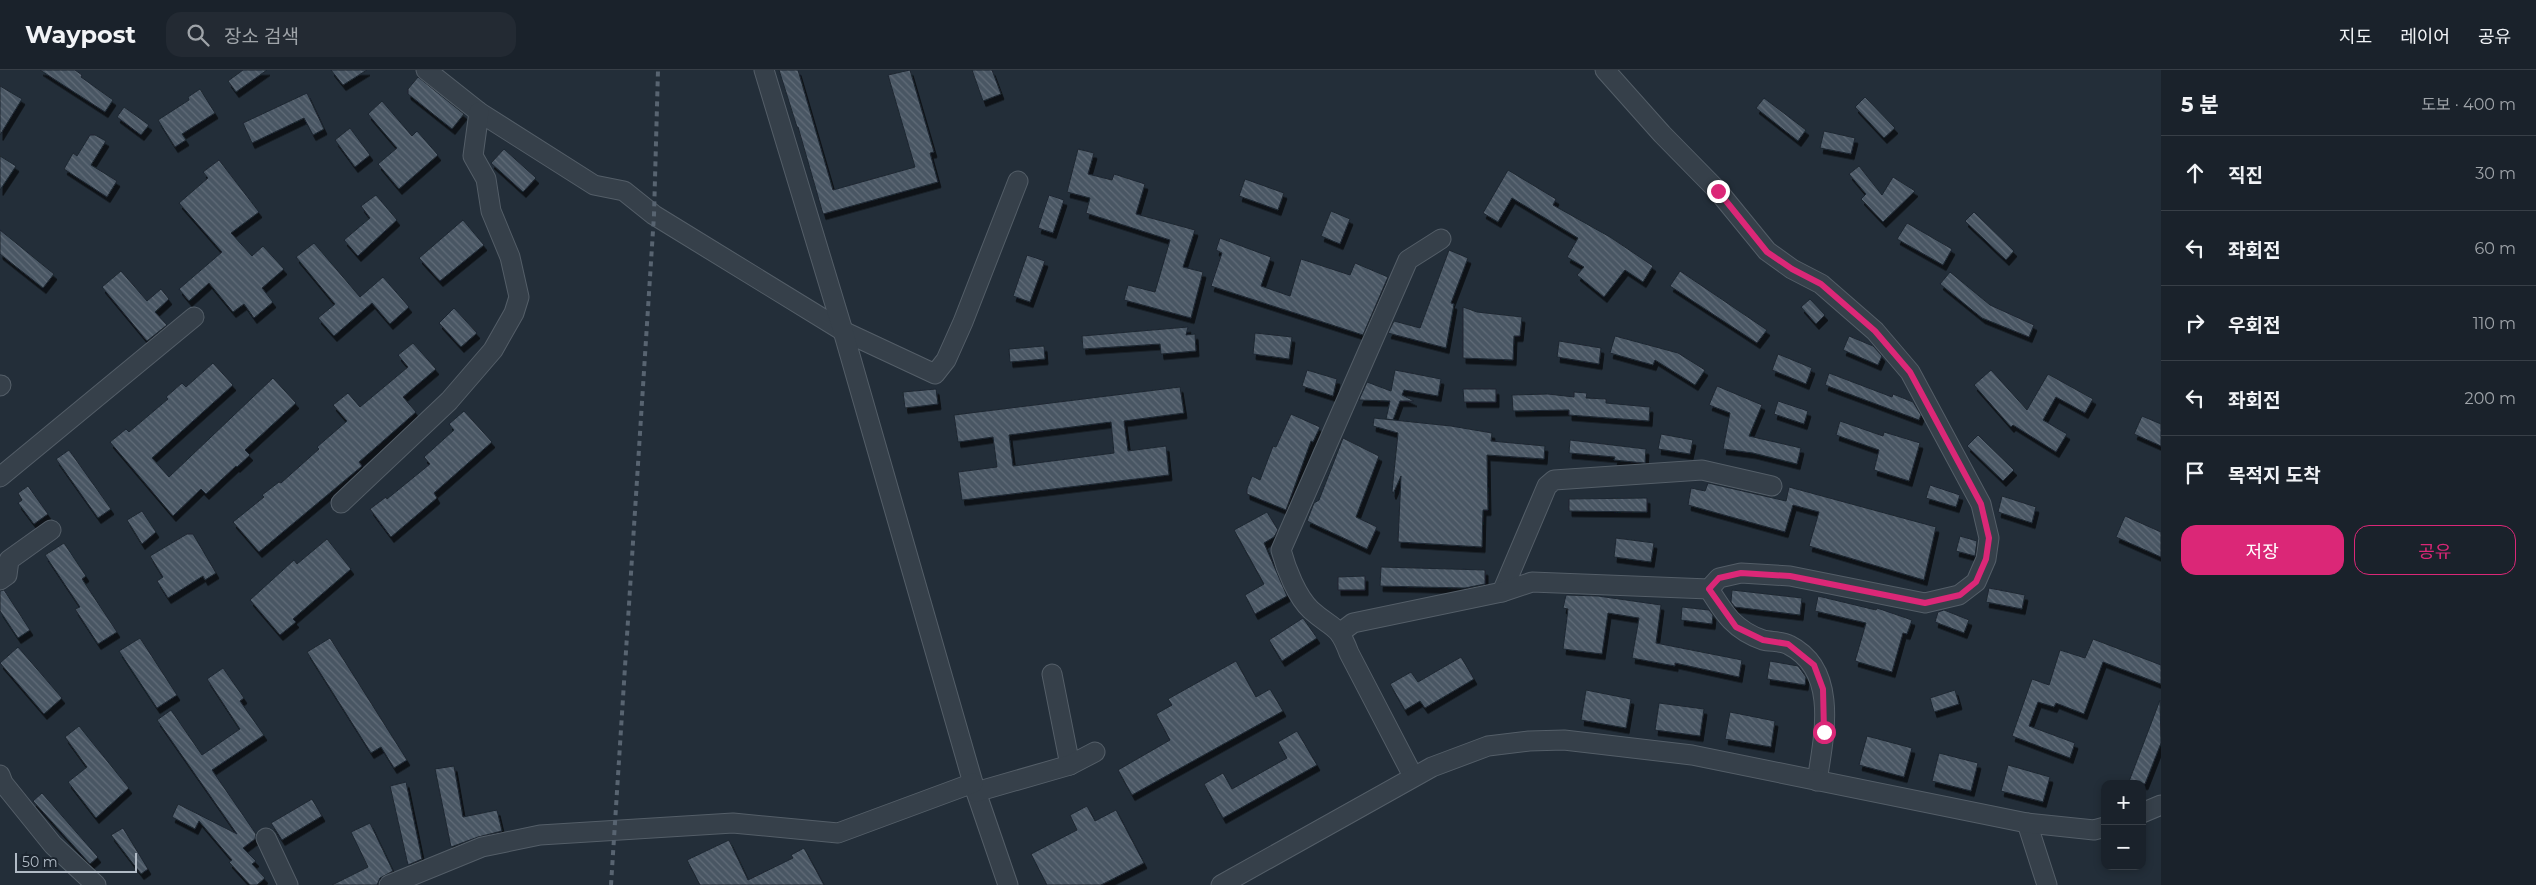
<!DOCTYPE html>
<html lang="ko">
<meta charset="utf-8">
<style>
:root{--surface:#1a222b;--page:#232a33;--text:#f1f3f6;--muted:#9fa4a9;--line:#383f47;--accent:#db2777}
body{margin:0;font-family:Montserrat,"Noto Sans KR",sans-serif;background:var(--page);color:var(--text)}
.controls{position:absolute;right:15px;bottom:15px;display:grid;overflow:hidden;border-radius:10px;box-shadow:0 2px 8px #0003}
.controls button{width:45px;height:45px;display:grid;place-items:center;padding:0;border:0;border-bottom:1px solid var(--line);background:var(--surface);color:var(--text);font:25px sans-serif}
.scale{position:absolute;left:15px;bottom:12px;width:122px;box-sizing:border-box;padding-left:5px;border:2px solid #b1bbc6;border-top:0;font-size:14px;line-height:18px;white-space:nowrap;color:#b1bbc6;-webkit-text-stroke:4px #1c252f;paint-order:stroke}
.stop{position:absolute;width:15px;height:15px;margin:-11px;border:4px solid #db2777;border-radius:50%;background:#fff}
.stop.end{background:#db2777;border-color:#fff;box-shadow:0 1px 5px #0008}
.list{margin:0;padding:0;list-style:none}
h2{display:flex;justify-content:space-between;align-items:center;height:65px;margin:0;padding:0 20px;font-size:21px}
h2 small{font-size:16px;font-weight:400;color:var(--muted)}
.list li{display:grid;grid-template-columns:32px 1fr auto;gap:15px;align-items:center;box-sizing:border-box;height:75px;padding:0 20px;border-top:1px solid var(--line)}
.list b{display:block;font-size:19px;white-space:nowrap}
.list em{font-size:16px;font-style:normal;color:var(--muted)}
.actions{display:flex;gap:10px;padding:15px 20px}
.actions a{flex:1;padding:11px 0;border:1px solid var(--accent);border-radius:15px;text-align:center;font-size:18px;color:var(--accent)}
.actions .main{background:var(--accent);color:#fff}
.icon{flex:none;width:28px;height:28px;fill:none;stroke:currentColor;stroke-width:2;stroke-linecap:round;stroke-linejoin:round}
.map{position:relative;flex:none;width:2161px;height:815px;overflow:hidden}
header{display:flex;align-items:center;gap:30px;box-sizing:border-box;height:70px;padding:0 25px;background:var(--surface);border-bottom:1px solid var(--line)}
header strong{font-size:24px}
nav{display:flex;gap:28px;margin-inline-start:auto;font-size:18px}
.search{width:350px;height:45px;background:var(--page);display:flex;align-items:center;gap:12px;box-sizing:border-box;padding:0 18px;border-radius:15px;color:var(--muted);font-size:19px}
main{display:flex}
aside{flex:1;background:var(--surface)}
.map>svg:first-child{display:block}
</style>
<header>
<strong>Waypost</strong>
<div class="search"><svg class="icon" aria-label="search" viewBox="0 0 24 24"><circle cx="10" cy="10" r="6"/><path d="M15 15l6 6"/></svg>장소 검색</div>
<nav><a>지도</a><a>레이어</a><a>공유</a></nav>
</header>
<main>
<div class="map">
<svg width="2161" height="815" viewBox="0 0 2161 815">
<defs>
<pattern id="building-back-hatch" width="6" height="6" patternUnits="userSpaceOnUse" patternTransform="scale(1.25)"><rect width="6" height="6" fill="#495663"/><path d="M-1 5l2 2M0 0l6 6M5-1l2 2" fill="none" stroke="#616c78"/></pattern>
<filter id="shadow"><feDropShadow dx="3" dy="5.5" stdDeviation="0" flood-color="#0009"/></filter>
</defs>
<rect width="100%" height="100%" fill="#232e39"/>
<g fill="url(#building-back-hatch)" stroke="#1e2731" fill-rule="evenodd" filter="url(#shadow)">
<polygon points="40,0 75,0 82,5 81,7 113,30 105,42"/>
<polygon points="243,0 267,0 236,22 228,11"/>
<polygon points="331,0 367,0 343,15"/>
<polygon points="779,0 798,0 833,120 915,97 888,5 910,0 934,82 930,83 938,112 823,144 798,57 797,57"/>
<polygon points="972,0 992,0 1001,24 983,31"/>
<polygon points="418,7 464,44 452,59 408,24 408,19"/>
<polygon points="0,16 22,29 0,65"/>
<polygon points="200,19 215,43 182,64 186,70 175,77 158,50 189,30 188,27"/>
<polygon points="307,23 324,59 313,65 304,48 252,73 243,53"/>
<polygon points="1865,27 1895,58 1884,68 1855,37"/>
<polygon points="1764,28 1806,60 1798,71 1756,38"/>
<polygon points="382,31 412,66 417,61 438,85 399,119 378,94 397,78 368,44"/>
<polygon points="124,37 149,55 141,65 117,47"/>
<polygon points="350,58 370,85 355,97 335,70"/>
<polygon points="1824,61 1855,68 1851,84 1820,78"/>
<polygon points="90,65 95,65 106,71 91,95 117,111 107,127 64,99 73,83 77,86"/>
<polygon points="504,79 536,108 523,122 491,93"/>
<polygon points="1078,79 1094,83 1088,104 1112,110 1114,104 1145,114 1136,144 1195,160 1183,197 1203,202 1191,248 1124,230 1128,215 1155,222 1170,170 1086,143 1090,128 1067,122"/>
<polygon points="0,86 16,96 0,120"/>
<polygon points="219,90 259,142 231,163 252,186 263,176 284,199 262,218 273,232 254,248 244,234 233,242 209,213 189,231 179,219 222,182 179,133 208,108 203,102"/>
<polygon points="1859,96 1882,125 1893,107 1915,121 1883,152 1861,129 1866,124 1849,104"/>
<polygon points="1508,100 1556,129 1553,135 1610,167 1653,196 1643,212 1625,200 1604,227 1577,205 1584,197 1567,187 1578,168 1512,128 1498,152 1483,143"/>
<polygon points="1245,109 1284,123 1278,140 1239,126"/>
<polygon points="376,125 397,150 358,186 344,170 370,148 361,136"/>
<polygon points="1049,125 1064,130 1053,163 1038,158"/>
<polygon points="1331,141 1350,149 1340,174 1321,166"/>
<polygon points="1974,142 2014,181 2006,190 1965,151"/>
<polygon points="463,150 484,175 440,211 419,188"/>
<polygon points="1907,153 1952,179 1943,195 1897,169"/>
<polygon points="0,160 54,204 43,218 0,184"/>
<polygon points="1220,168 1271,187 1261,216 1290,226 1301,189 1350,205 1355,193 1388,207 1363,265 1211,216 1222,183 1216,180"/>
<polygon points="314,173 360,227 383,207 409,237 390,254 372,233 334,266 318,248 335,234 296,187"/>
<polygon points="1449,180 1468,188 1451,233 1454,234 1446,278 1388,263 1394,251 1420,258"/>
<polygon points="1027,185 1045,191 1030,232 1013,226"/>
<polygon points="121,201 147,231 161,219 169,229 155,242 167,255 147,271 102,217"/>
<polygon points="1680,201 1767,260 1757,273 1670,216"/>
<polygon points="1950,202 1990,235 2034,255 2029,267 1982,248 1940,214"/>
<polygon points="1810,229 1825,245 1816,254 1801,237"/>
<polygon points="1463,237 1477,242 1522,247 1520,266 1514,266 1513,290 1463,288"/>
<polygon points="454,238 477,263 461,277 439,253"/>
<polygon points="1188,257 1186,265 1195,264 1196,281 1161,284 1160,274 1083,279 1082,266"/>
<polygon points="1255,263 1292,267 1289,289 1253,284"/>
<polygon points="1615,266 1678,283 1705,300 1695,315 1655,290 1653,295 1610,283"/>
<polygon points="1849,266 1873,276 1882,286 1878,295 1843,280"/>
<polygon points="1559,271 1601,278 1599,294 1557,287"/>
<polygon points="413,273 436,299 403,327 416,342 359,392 362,396 259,482 233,452 264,427 262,425 279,412 281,413 319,379 317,377 347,351 333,335 348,323 360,337 408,297 398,285"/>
<polygon points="1044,276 1045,289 1010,292 1009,279"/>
<polygon points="1778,284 1812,298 1806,314 1772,300"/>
<polygon points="213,293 233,315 152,388 169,407 273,308 296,333 245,380 250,385 237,397 236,396 206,424 201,419 173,446 110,372 126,359 129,362 168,329 166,327 182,313 186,317"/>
<polygon points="1307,300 1337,309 1333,326 1302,316"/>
<polygon points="1395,300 1441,309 1438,326 1404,320 1402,325 1414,331 1400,331 1393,350 1386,349 1390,331 1359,330 1367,312 1391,321"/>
<polygon points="1991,300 2027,340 2048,304 2093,329 2085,343 2056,327 2043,350 2067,364 2056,382 2013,355 2011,357 1974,315"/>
<polygon points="1829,303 1892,327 1893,324 1913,332 1921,345 1919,350 1825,315"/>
<polygon points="1717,316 1762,335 1749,366 1801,378 1797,394 1753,383 1723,379 1730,343 1709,335"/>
<path d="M1180 317 1184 343 1124 351 1128 381 1166 376 1169 405 962 430 958 402 997 397 993 367 958 372 954 345ZM1111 352 1114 383 1013 396 1009 365Z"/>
<polygon points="936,319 938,334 905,338 903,322"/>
<polygon points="1463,319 1496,319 1496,332 1464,332"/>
<polygon points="1574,322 1587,323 1586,328 1606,329 1606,333 1650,337 1649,351 1569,345 1569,340 1513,341 1512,325 1548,324 1574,327"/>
<polygon points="1778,331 1808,341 1804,354 1774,344"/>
<polygon points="464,341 492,372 434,423 437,428 391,467 370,439 386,427 387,429 430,394 424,387 454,360 449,354"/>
<polygon points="1291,344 1320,357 1313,372 1311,371 1286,440 1247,424 1247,419 1252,406 1260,410 1273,376 1276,377"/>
<polygon points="2142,346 2161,354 2161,376 2134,364"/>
<polygon points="1374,348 1451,356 1492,363 1491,371 1545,376 1544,389 1487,385 1488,440 1483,440 1482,477 1398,472 1401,406 1393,424 1392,421 1398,363 1373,356"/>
<polygon points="1840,351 1883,366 1884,362 1920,373 1909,411 1874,400 1879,380 1836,365"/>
<polygon points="1661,364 1693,370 1690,384 1658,379"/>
<polygon points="1978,365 2014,400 2003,411 1967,376"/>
<polygon points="1343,368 1379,386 1356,447 1377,457 1367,479 1307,451 1314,433 1319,430"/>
<polygon points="1570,370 1646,379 1645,393 1614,390 1615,387 1569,383"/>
<polygon points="69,380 111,439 98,448 56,389"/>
<polygon points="1708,413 1786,431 1789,417 1936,457 1924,510 1809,476 1819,442 1793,435 1785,462 1688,435 1691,418 1705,421"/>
<polygon points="1930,415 1960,425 1956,437 1926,428"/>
<polygon points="28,416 48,444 34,454 18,433 22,430 18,423"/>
<polygon points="2002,426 2036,437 2032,453 1998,442"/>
<polygon points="1647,428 1647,442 1569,441 1569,429"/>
<polygon points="142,441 156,462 142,474 127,450"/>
<polygon points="1267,442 1278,460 1274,467 1264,473 1287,526 1255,544 1245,525 1264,514 1234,460"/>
<polygon points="2125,446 2161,462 2161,487 2116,467"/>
<polygon points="187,464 193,464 216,503 205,510 203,506 168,528 157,511 163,507 150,486"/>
<polygon points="1960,466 1977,471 1975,486 1956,481"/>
<polygon points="1616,468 1654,473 1651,492 1614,487"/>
<polygon points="327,469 351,499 293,549 296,552 280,565 250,530 294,490 297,494"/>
<polygon points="64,473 86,506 82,509 117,562 98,574 75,539 80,537 45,485"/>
<polygon points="1381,497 1485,500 1485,514 1465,518 1380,516"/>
<polygon points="1365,506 1365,520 1338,520 1338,507"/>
<polygon points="1989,518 2025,525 2022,539 1986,532"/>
<polygon points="4,520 30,560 18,568 0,541 0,521"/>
<polygon points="1732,520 1802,528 1800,545 1735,537 1731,532"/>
<polygon points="1566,525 1598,526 1661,535 1656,573 1742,590 1739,607 1675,593 1675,596 1632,588 1639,548 1608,543 1602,584 1563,579 1568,539 1563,538"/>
<polygon points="1818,526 1876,540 1877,538 1912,550 1907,564 1903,563 1892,602 1855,591 1866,553 1815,541"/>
<polygon points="1682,537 1709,540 1713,545 1712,554 1681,550"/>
<polygon points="1944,540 1969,550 1964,563 1935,552 1938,542"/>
<polygon points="1303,548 1317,568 1282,591 1269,570"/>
<polygon points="140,568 177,625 157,638 119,581"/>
<polygon points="330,568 407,690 394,698 381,677 371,683 307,582"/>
<polygon points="2093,569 2161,595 2161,614 2103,592 2084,644 2056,633 2054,637 2038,632 2029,656 2075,673 2070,688 2012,666 2032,609 2049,615 2060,580 2085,588"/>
<polygon points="18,577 62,628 44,644 0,593"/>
<polygon points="1461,587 1474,609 1425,638 1420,631 1405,640 1390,614 1411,602 1418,612"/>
<polygon points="1236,591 1256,627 1270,619 1283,641 1132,725 1118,700 1170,670 1156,644 1172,635 1168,629"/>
<polygon points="1770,591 1798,596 1806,607 1805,615 1767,609"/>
<polygon points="223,598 244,628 240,631 264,665 212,700 256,764 255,769 243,778 256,791 252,794 265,808 257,815 250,815 229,792 232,790 199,751 195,759 172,747 178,734 237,764 157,650 171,640 202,685 240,659 207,609"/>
<polygon points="1586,620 1631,629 1626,658 1581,650"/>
<polygon points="1955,620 1959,634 1934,642 1930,628"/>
<polygon points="2160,630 2161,673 2145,714 2128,714"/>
<polygon points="1659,633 1704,639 1700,666 1655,660"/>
<polygon points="1730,642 1775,651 1771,677 1725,669"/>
<polygon points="79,656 129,718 96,748 68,712 87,697 65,667"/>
<polygon points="1297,661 1317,695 1223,748 1204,714 1223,703 1232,719 1287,688 1278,672"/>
<polygon points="1867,666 1912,678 1904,707 1859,695"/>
<polygon points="1939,683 1978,693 1971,721 1932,711"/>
<polygon points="2008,695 2050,707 2043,732 2001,721"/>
<polygon points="454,696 463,747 497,740 502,761 478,767 451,777 435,699"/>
<polygon points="406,712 422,789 408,795 390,716"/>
<polygon points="42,723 98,787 90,794 33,731"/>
<polygon points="312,729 322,746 282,770 271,753"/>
<polygon points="1087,736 1095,751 1116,740 1144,793 1101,815 1047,815 1031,784 1077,760 1070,745"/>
<polygon points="370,753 393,801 380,808 377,815 332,815 368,797 351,762"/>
<polygon points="123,758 148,799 141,804 111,765"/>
<polygon points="729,770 748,810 793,788 791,785 804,778 824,815 700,815 687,790"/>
</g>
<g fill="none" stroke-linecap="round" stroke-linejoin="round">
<g stroke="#545e68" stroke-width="21">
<g id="minor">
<polyline points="426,0 479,42 594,115 624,121 654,145 843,261 935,304 946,290 963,252 1018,111"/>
<polyline points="764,0 843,261 973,713 1008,815"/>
<polyline points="0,316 1,315"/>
<polyline points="0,407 194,247"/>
<polyline points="341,433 449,331 493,280 514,243 519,227 510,187 491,141 486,109 473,86 479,42"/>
<polyline points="0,510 7,505 9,490 51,460"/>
<path d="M1709 519C1724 543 1734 560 1763 570 1771 572 1782 571 1789 575 1839 600 1824 666 1817 711"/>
<polyline points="1502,522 1547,416 1554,410 1702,400 1772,416"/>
<polyline points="1341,562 1353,553 1502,522 1532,512 1709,519 1719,508 1741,503 1790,506 1925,533 1959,525 1976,512 1986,489 1989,468 1981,434 1910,302 1875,261 1821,214 1792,199 1767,181 1718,121 1662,64 1605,0"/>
<polyline points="1052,604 1070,695"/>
<polyline points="0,705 3,713 53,775 96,815"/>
<path d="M1413 706 1349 583C1338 553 1332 559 1311 540 1297 527 1286 499 1281 480L1408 190 1441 169"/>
<polyline points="976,722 1070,695 1095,682"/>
<polyline points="2142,743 2161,735"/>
<polyline points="2027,753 2047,815"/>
<polyline points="266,768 288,815"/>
<polyline points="389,815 482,777 540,765 733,753 838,763 973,713"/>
<polyline points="1221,815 1432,697 1488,676 1529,671 1564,670 1692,685 2027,753 2094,760 2105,757"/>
</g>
</g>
<use href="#minor" stroke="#36404a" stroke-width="19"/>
<polyline stroke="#586471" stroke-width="4" stroke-dasharray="5 5" stroke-linecap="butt" points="611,815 654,145 658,0"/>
</g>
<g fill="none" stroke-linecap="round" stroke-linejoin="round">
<polyline stroke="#db2777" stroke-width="6" points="1718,121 1767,182 1792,199 1821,214 1875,261 1910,302 1981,434 1989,468 1986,489 1976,512 1960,525 1925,533 1790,506 1741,503 1719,508 1709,519 1736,557 1763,570 1788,574 1814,595 1823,619 1824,662"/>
</g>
</svg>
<div class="controls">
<button>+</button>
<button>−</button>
</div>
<div class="scale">50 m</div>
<div class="stop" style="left:1824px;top:662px"></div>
<div class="stop end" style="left:1718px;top:121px"></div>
</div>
<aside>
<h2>5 분<small>도보 · 400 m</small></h2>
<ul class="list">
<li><svg class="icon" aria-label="ahead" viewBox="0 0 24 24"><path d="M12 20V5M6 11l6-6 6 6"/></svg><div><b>직진</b></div><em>30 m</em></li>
<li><svg class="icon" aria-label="left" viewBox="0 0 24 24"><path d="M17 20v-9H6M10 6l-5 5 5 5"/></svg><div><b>좌회전</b></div><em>60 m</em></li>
<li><svg class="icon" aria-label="right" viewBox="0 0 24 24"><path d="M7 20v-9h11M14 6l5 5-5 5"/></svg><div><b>우회전</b></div><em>110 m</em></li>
<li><svg class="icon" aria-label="left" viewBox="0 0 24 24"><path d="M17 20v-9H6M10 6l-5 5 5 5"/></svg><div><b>좌회전</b></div><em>200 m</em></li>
<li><svg class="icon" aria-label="arrive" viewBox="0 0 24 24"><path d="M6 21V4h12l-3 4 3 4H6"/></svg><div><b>목적지 도착</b></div></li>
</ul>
<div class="actions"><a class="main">저장</a><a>공유</a></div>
</aside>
</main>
